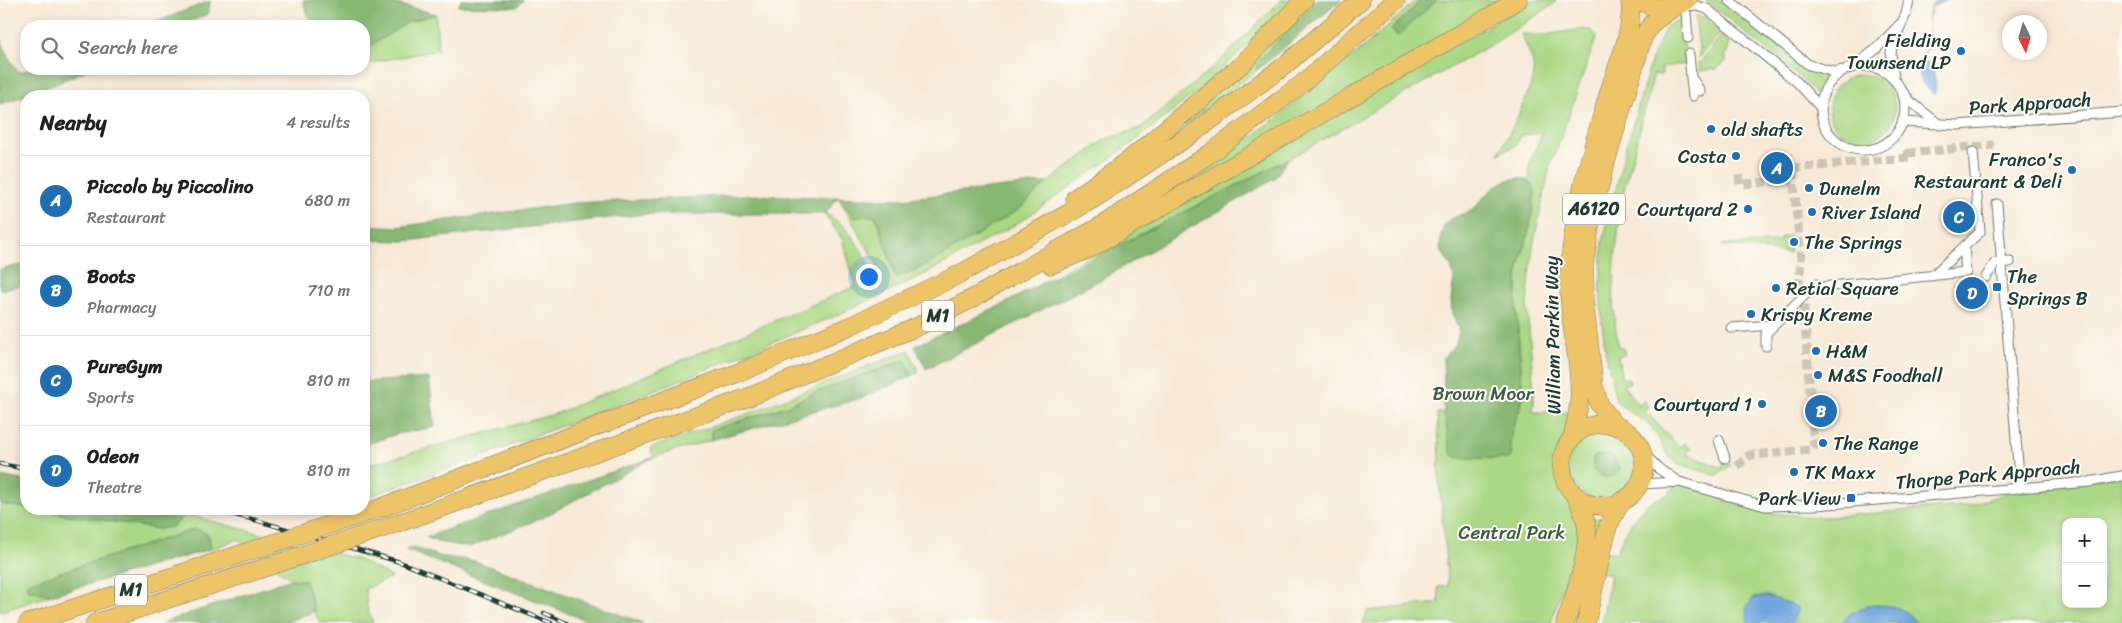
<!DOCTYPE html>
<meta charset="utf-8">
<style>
:root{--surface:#fff;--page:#f6f6f6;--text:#222;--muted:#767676;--line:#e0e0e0;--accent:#1f6fb2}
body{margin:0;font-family:Sriracha,sans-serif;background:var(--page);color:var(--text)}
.controls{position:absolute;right:15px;bottom:15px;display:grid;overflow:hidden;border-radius:10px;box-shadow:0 2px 8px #0003}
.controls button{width:45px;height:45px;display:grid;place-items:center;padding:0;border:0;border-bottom:1px solid var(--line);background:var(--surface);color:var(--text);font:25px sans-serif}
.compass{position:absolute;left:2002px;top:15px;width:45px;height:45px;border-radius:50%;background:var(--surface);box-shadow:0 2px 8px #0003;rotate:175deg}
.you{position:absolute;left:868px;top:276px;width:18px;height:18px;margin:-12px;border:4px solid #fff;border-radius:50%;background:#1a73e8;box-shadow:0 0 0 8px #1a73e833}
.badge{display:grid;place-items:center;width:32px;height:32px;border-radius:50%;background:var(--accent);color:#fff;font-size:16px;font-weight:700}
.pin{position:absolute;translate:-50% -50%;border:2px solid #fff;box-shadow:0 1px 5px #0006}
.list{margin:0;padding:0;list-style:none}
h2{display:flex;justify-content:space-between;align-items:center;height:65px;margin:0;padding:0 20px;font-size:21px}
h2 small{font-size:16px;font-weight:400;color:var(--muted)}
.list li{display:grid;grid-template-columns:32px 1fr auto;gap:15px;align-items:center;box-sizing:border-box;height:90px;padding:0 20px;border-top:1px solid var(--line)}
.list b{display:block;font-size:19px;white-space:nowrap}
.list p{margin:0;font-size:16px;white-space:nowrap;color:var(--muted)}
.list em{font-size:16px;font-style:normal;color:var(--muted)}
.icon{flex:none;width:28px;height:28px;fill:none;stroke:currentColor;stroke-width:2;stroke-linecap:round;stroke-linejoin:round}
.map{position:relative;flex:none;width:2122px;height:623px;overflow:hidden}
.search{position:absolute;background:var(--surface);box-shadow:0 2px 8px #0003;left:20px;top:20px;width:350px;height:55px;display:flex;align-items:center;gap:12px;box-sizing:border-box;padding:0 18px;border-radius:20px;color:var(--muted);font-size:19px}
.panel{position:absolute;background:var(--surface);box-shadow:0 2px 8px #0003;left:20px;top:90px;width:350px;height:425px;border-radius:20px}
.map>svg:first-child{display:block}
</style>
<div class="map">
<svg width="2122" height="623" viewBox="0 0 2122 623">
<rect width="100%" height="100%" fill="#fdfcf7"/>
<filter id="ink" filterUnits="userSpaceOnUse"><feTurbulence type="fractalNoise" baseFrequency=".02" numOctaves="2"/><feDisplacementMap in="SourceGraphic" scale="10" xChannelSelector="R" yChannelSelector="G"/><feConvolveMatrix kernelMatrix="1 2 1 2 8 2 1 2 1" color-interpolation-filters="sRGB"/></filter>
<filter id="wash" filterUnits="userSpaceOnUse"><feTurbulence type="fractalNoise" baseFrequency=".0096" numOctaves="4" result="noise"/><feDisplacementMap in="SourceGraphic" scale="20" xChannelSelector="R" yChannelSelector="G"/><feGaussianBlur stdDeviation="1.12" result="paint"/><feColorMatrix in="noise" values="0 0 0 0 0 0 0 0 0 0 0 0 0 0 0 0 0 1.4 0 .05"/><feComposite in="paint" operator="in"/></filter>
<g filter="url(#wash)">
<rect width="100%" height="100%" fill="#f7e9d5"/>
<g fill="#aad884" stroke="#648a5c" fill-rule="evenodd">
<path d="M1281 0H1291L1263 30 1204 86 1134 142 1018 223 925 274 840 314 688 377 473 460 364 498V466L558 413 856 286 842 239 824 213C849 225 859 246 871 269L878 266 838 197 876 216 896 278 1018 210 1048 182 1104 140 1140 128 1216 65Z"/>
<polygon points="1309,0 1318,0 1256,63 1257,70 1187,123 1144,152"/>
<path d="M1416 0H1421L1392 29 1397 36 1437 0H1506L1150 210C1243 145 1333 78 1416 0Z"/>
<polygon points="1532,0 1556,0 1554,4 1494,43 1288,159 1004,304 1191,199 1192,200"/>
<polygon points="1705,0 1725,0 1810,69 1828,76 1817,95 1798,76"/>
<polygon points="436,14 438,50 365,64 364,50 408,22"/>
<polygon points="1695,15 1704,18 1720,32 1699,58 1699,51 1702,49 1699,49"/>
<polygon points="1681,17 1686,64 1662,67 1662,74 1660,75 1654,74 1622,198 1615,260 1613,303 1618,348 1623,348 1625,355 1618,356 1622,379 1628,378 1630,382 1623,385 1639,405 1644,401 1648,406 1645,411 1679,447 1684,443 1690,448 1687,454 1722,468 1724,461 1731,465 1717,476 1677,463 1670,458 1650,425 1622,407 1616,400 1605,349 1602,322 1600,289 1603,241 1624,155 1653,55 1666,27"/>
<path d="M1581 29 1590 30 1597 36 1549 170 1533 246 1527 304 1534 392V405L1532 412H1572C1564 440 1545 471 1570 497 1576 505 1586 511 1593 518H1603L1596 550 1616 553 1624 534 1636 516 1648 503 1667 495 1679 482 1738 504 1765 512 1804 516 1828 517 1972 505 2020 488 2045 491 2048 485 2122 475V623H1601L1611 575 1593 571 1580 623H1574L1588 570 1569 567 1551 623H1363L1368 611 1439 603 1438 587 1448 586 1438 464 1440 463 1437 413 1519 412 1523 397 1516 306 1518 271 1535 195 1534 187 1530 184 1529 165 1542 133 1522 135 1515 146 1498 154C1508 136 1538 83 1533 63 1531 54 1525 44 1521 34L1545 35ZM2066 522H2103V604H2066Z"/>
<polygon points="1722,35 1729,43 1729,49 1724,56 1727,60 1717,69 1700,71 1699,64"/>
<circle cx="1862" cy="108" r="33"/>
<polygon points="1791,236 1789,253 1722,245 1780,241 1780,237"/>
<polygon points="909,350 919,372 912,376 904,360 814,393 786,406 712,430 711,440 654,457 650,448 744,415"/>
<path d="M1597 429C1657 429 1646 505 1600 499 1592 498 1585 495 1579 490 1557 467 1570 439 1597 429Z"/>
<polygon points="0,504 159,529 174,526 185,514 357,559 392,577 365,589 367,607 373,623 321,623 291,579 238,539 211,549 209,535 195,529 28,583 30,590 51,595 0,612"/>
</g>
<g fill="#87b872" stroke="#537a53">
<polygon points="303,0 381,0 436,14 408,22 364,50 364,26 311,26"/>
<polygon points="461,0 524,0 517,7 458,6"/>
<polygon points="1318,0 1341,0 1257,70 1256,63"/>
<polygon points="1421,0 1437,0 1398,36 1391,30"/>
<polygon points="210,1 209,13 181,26 146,26"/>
<polygon points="0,37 10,60 19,72 34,69 89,69 39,91 0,104"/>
<polygon points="1288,159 1274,179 1102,279 926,369 915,346 1004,304"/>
<polygon points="1519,178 1527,180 1533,185 1535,191 1530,227 1518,271 1516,306 1523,397 1512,431 1510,442 1512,454 1509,459 1459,458 1452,455 1450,449 1442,399 1444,386 1443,358 1456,344 1459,331 1452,313 1451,300 1454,278 1451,266 1440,249 1441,235 1445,224 1450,219 1473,210 1484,197 1496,186 1508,180"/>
<polygon points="1048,182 1018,210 931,263 896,278 876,216 853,217 838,197 825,214 646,214 405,241 364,240 364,225 397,227 574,203 746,195 902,199"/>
<polygon points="26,264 26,284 0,290 0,269"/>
<polygon points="905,360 912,376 864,397 711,440 711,430 786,407 814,393"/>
<polygon points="429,378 435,427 397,434 364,445 364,382"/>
<path d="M1608 454 1614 457 1620 468C1613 481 1603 479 1593 470V460L1595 456Z"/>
<polygon points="654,457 542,518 469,547 437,542 426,537"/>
<polygon points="0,476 26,481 26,508 0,504"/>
<polygon points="30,509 160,509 185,514 174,526 159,529"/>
<path d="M195 529C208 532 209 536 211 549L51 595 29 590 27 583Z"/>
<polygon points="413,547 439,556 475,561 643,623 593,623 406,550"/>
<polygon points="291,579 305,580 315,611 284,623 161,623"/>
</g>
<g fill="#6fa6dd" stroke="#477288">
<path d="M1940 0H1947L1932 7 1928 22 1930 39 1923 59 1924 61 1930 63C1934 71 1938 88 1934 95 1929 90 1922 83 1919 77 1916 69 1923 58 1925 51 1931 34 1923 17 1934 2Z"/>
<polygon points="1767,596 1789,603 1798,608 1794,619 1791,623 1748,623 1746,608 1753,598"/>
<path d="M1872 605C1891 605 1904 606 1916 623H1842C1848 612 1860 608 1872 605Z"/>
</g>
</g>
<g filter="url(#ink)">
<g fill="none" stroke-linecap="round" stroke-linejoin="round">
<g stroke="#ccc7b5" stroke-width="9" stroke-dasharray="9 4.5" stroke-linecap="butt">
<polyline points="1792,168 1909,158 1908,153 1994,145"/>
<polyline points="1739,175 1740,184 1793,180"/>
<polyline points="1737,466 1750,455 1811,450 1814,446 1803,297 1799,285 1801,259 1792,165"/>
</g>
<g stroke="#6b796c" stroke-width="11">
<g id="street">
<polyline points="1729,0 1809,65 1834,72 1842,70"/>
<polyline points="1684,5 1697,6 1707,9 1797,82 1821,108"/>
<polyline points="1686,13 1688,38"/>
<polyline points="1689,54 1691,77 1700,91"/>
<polyline points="1855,66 1875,50 1900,24"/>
<circle cx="1863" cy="108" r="42"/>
<polyline points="1691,79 1693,96"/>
<polyline points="1894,80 1891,53 1893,43 1906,14 1909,0"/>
<polyline points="1902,91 1911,102 1940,125"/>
<polyline points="1902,122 1958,125 2122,112"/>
<polyline points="1997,204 2020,488"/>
<polyline points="1932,276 1980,232 1973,152"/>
<polyline points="1986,277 1995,263 2010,262"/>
<polyline points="1812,288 1966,272 1964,246"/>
<polyline points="1731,328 1774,325"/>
<polyline points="1766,346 1766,333 1816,284"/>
<polyline points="1719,440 1725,458"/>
<polyline points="1643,453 1659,469 1679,482 1765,506 1816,505 1914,497 2089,482 2122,476"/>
<polyline points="1640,484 1679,482"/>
</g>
</g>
<g stroke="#6b796c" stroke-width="19">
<g id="highway">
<path d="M1640 0C1655 11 1672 10 1688 0"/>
<polyline points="1075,198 1129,160 1241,65 1304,0"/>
<polyline points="1051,265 1091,248 1518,0"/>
<circle cx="1603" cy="465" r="41"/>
<polyline points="1615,425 1599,404 1594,386 1584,300 1584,264 1591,222 1603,172 1643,37 1652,23 1674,7"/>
<path d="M1573 436C1575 425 1578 414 1579 402 1582 362 1567 319 1569 277 1572 214 1591 153 1609 92 1618 63 1634 30 1630 0"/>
<polyline points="383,507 740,372 852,325 960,274 1092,200 1192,134 1284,66 1361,0"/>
<polyline points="416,517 749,397 919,326 975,297 1104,224 1211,153 1303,83 1396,0"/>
<polyline points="28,623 235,556"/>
<polyline points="95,623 270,566"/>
<path d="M1565 623C1574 600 1591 547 1586 523 1584 514 1580 505 1577 497"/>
<polyline points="1586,623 1608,526 1621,502"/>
</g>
</g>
<use href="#street" stroke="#fff" stroke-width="9"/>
<use href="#highway" stroke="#eec469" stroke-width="18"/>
<g stroke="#1f3d34" stroke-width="4.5">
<g id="rail">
<polyline points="0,464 26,469"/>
<polyline points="210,509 248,518 400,562 551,623"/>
<polyline points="544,613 567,623"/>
</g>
</g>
<use href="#rail" stroke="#fdfcf7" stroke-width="2.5" stroke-dasharray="8" stroke-linecap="butt"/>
<g stroke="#6b796c" stroke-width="19" stroke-linecap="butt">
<g id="highway-bridge">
<polyline points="235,556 383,507"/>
<polyline points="270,566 416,517"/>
</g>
</g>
<use href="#highway-bridge" stroke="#eec469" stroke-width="18"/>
</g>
</g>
<g fill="#1f6fb2" stroke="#fdfcf7" stroke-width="2">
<circle cx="1961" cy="51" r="5"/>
<circle cx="1711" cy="129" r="5"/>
<circle cx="1736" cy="156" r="5"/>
<circle cx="2072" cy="170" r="5"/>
<circle cx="1809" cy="188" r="5"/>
<circle cx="1748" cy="209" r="5"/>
<circle cx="1812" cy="212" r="5"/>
<circle cx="1794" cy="242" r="5"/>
<rect x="1992" y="282" width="10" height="10" rx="2.5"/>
<circle cx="1776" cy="288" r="5"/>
<circle cx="1751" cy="314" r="5"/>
<circle cx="1816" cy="351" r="5"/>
<circle cx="1818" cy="375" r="5"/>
<circle cx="1762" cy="404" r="5"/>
<circle cx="1823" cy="443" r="5"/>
<circle cx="1794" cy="472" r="5"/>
<rect x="1846" y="493" width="10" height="10" rx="2.5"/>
</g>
<g text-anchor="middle" stroke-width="4" stroke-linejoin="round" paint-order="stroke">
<g fill="#fdfcf7" stroke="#62766e" stroke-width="1">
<rect x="1563" y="193.5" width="62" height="31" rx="4"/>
<rect x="922" y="300.5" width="32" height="31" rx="4"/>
<rect x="115" y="574.5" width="32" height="31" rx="4"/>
</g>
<g font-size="18" font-weight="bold" fill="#1f3d34">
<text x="1594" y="215">A6120</text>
<text x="938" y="322">M1</text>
<text x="131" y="596">M1</text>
</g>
<g font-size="19" fill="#1f3d34" stroke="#fdfcf7" text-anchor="start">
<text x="1951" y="47" text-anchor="end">Fielding<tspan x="1951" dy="22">Townsend LP</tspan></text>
<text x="1721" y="136">old shafts</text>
<text x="1726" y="163" text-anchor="end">Costa</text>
<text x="2062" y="166" text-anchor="end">Franco's<tspan x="2062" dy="22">Restaurant &amp; Deli</tspan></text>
<text x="1819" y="195">Dunelm</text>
<text x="1738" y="216" text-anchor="end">Courtyard 2</text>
<text x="1822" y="219">River Island</text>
<text x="1804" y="249">The Springs</text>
<text x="2007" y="283">The<tspan x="2007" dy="22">Springs B</tspan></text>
<text x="1786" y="295">Retial Square</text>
<text x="1761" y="321">Krispy Kreme</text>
<text x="1826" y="358">H&amp;M</text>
<text x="1828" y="382">M&amp;S Foodhall</text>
<text x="1752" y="411" text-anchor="end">Courtyard 1</text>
<text x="1833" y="450">The Range</text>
<text x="1804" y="479">TK Maxx</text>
<text x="1841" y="505" text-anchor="end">Park View</text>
</g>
<g font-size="19" fill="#1f3d34" stroke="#fdfcf7">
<text transform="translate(2030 103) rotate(-4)" y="7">Park Approach</text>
<text transform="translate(1552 335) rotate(-91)" y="7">William Parkin Way</text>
<text transform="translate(1988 474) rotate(-5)" y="7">Thorpe Park Approach</text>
</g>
<g font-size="19" fill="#3b5c44" stroke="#fdfcf7">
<text x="1483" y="400">Brown Moor</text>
<text x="1512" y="539">Central Park</text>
</g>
</g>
</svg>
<div class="controls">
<button>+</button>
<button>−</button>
</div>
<svg class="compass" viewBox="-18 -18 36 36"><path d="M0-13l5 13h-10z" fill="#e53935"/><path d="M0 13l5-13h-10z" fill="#767676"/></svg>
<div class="you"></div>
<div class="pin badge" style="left:1777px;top:168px">A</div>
<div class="pin badge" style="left:1821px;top:411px">B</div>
<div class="pin badge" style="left:1959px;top:217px">C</div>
<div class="pin badge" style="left:1972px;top:293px">D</div>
<div class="search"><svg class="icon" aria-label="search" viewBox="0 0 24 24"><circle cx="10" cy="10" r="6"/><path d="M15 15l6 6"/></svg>Search here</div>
<section class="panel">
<h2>Nearby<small>4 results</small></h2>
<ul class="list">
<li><span class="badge">A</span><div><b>Piccolo by Piccolino</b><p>Restaurant</p></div><em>680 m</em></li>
<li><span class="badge">B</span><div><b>Boots</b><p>Pharmacy</p></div><em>710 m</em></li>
<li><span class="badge">C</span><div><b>PureGym</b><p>Sports</p></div><em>810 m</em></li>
<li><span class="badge">D</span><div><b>Odeon</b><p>Theatre</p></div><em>810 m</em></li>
</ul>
</section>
</div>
